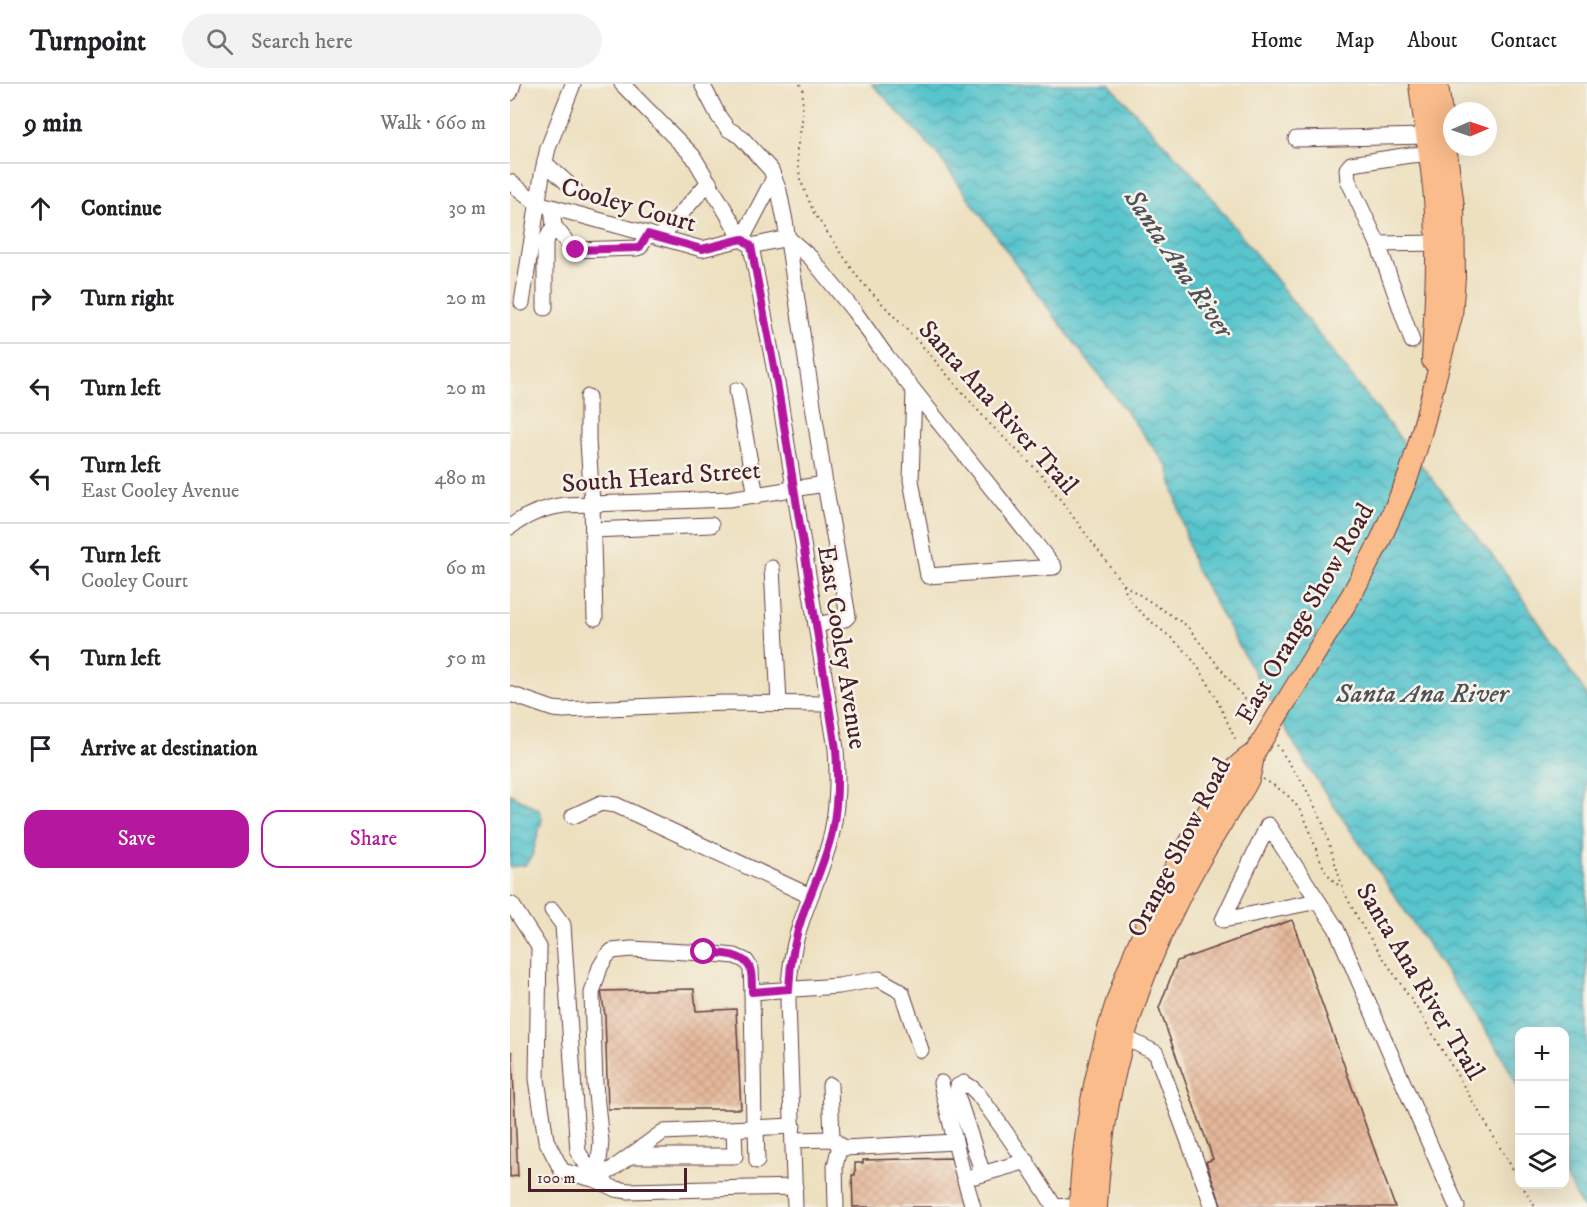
<!DOCTYPE html>
<meta charset="utf-8">
<style>
:root{--surface:#fff;--page:#f2f2f2;--text:#202124;--muted:#757577;--line:#e0e0e0;--accent:#b5179e}
body{margin:0;font-family:"IM FELL DW Pica",serif;background:var(--page);color:var(--text)}
.controls{position:absolute;right:18px;bottom:18px;display:grid;overflow:hidden;border-radius:12px;box-shadow:0 6px 24px #0002}
.controls button{width:54px;height:54px;display:grid;place-items:center;padding:0;border:0;border-bottom:2px solid var(--line);background:var(--surface);color:var(--text);font:30px sans-serif}
.compass{position:absolute;left:933px;top:18px;width:54px;height:54px;border-radius:50%;background:var(--surface);box-shadow:0 6px 24px #0002;rotate:88deg}
.scale{position:absolute;left:18px;bottom:15px;width:159px;box-sizing:border-box;padding-left:6px;border:3px solid #4a1f2b;border-top:0;font-size:16px;line-height:21px;white-space:nowrap;color:#4a1f2b;-webkit-text-stroke:4px #f7f3e8;paint-order:stroke}
.stop{position:absolute;width:18px;height:18px;margin:-14px;border:4px solid #b5179e;border-radius:50%;background:#fff}
.stop.end{background:#b5179e;border-color:#fff;box-shadow:0 2px 6px #0008}
.list{margin:0;padding:0;list-style:none}
h2{display:flex;justify-content:space-between;align-items:center;height:78px;margin:0;padding:0 24px;font-size:26px}
h2 small{font-size:20px;font-weight:400;color:var(--muted)}
.list li{display:grid;grid-template-columns:39px 1fr auto;gap:18px;align-items:center;box-sizing:border-box;height:90px;padding:0 24px;border-top:2px solid var(--line)}
.list b{display:block;font-size:22px;white-space:nowrap}
.list p{margin:0;font-size:20px;white-space:nowrap;color:var(--muted)}
.list em{font-size:20px;font-style:normal;color:var(--muted)}
.actions{display:flex;gap:12px;padding:18px 24px}
.actions a{flex:1;padding:14px 0;border:2px solid var(--accent);border-radius:18px;text-align:center;font-size:21px;color:var(--accent)}
.actions .main{background:var(--accent);color:#fff}
.icon{flex:none;width:33px;height:33px;fill:none;stroke:currentColor;stroke-width:2;stroke-linecap:round;stroke-linejoin:round}
.map{position:relative;flex:none;width:1077px;height:1123px;overflow:hidden}
header{display:flex;align-items:center;gap:36px;box-sizing:border-box;height:84px;padding:0 30px;background:var(--surface);border-bottom:2px solid var(--line)}
header strong{font-size:28px}
nav{display:flex;gap:33px;margin-inline-start:auto;font-size:21px}
.search{width:420px;height:54px;background:var(--page);display:flex;align-items:center;gap:15px;box-sizing:border-box;padding:0 21px;border-radius:33px;color:var(--muted);font-size:22px}
main{display:flex}
aside{flex:1;background:var(--surface)}
.map>svg:first-child{display:block}
</style>
<header>
<strong>Turnpoint</strong>
<div class="search"><svg class="icon" aria-label="search" viewBox="0 0 24 24"><circle cx="10" cy="10" r="6"/><path d="M15 15l6 6"/></svg>Search here</div>
<nav><a>Home</a><a>Map</a><a>About</a><a>Contact</a></nav>
</header>
<main>
<aside>
<h2>9 min<small>Walk · 660 m</small></h2>
<ul class="list">
<li><svg class="icon" aria-label="ahead" viewBox="0 0 24 24"><path d="M12 20V5M6 11l6-6 6 6"/></svg><div><b>Continue</b></div><em>30 m</em></li>
<li><svg class="icon" aria-label="right" viewBox="0 0 24 24"><path d="M7 20v-9h11M14 6l5 5-5 5"/></svg><div><b>Turn right</b></div><em>20 m</em></li>
<li><svg class="icon" aria-label="left" viewBox="0 0 24 24"><path d="M17 20v-9H6M10 6l-5 5 5 5"/></svg><div><b>Turn left</b></div><em>20 m</em></li>
<li><svg class="icon" aria-label="left" viewBox="0 0 24 24"><path d="M17 20v-9H6M10 6l-5 5 5 5"/></svg><div><b>Turn left</b><p>East Cooley Avenue</p></div><em>480 m</em></li>
<li><svg class="icon" aria-label="left" viewBox="0 0 24 24"><path d="M17 20v-9H6M10 6l-5 5 5 5"/></svg><div><b>Turn left</b><p>Cooley Court</p></div><em>60 m</em></li>
<li><svg class="icon" aria-label="left" viewBox="0 0 24 24"><path d="M17 20v-9H6M10 6l-5 5 5 5"/></svg><div><b>Turn left</b></div><em>50 m</em></li>
<li><svg class="icon" aria-label="arrive" viewBox="0 0 24 24"><path d="M6 21V4h12l-3 4 3 4H6"/></svg><div><b>Arrive at destination</b></div></li>
</ul>
<div class="actions"><a class="main">Save</a><a>Share</a></div>
</aside>
<div class="map">
<svg width="1077" height="1123" viewBox="0 0 1077 1123">
<defs>
<pattern id="water-waves" width="16" height="10" patternUnits="userSpaceOnUse" patternTransform="scale(1.5)"><rect width="16" height="10" fill="#58c5cd"/><path d="M0 5q4-4 8 0t8 0" fill="none" stroke="#4b9fa7"/></pattern>
<pattern id="building-cross-hatch" width="8" height="8" patternUnits="userSpaceOnUse" patternTransform="scale(1.5)"><rect width="8" height="8" fill="#e4b799"/><path d="M0 0l8 8M0 8l8-8" fill="none" stroke="#c59d84"/></pattern>
</defs>
<rect width="100%" height="100%" fill="#f7f3e8"/>
<filter id="ink" filterUnits="userSpaceOnUse"><feTurbulence type="fractalNoise" baseFrequency=".0167" numOctaves="2"/><feDisplacementMap in="SourceGraphic" scale="12" xChannelSelector="R" yChannelSelector="G"/><feConvolveMatrix kernelMatrix="1 2 1 2 8 2 1 2 1" color-interpolation-filters="sRGB"/></filter>
<filter id="wash" filterUnits="userSpaceOnUse"><feTurbulence type="fractalNoise" baseFrequency=".008" numOctaves="4" result="noise"/><feDisplacementMap in="SourceGraphic" scale="24" xChannelSelector="R" yChannelSelector="G"/><feGaussianBlur stdDeviation="1.35" result="paint"/><feColorMatrix in="noise" values="0 0 0 0 0 0 0 0 0 0 0 0 0 0 0 0 0 1.4 0 .05"/><feComposite in="paint" operator="in"/></filter>
<g filter="url(#wash)">
<rect width="100%" height="100%" fill="#ede0bf"/>
<g fill="url(#water-waves)" stroke="#51727c" stroke-width="1.5">
<polygon points="362,0 599,0 686,94 998,492 1077,611 1077,1123 1072,1123 1055,1090 1054,948 1010,948 1009,1005 992,971 796,680 684,482 658,383 524,205 425,67"/>
<polygon points="0,710 29,726 32,735 22,772 15,781 0,783"/>
</g>
<g id="blocks">
<g fill="url(#building-cross-hatch)">
<polygon points="782,836 885,1123 712,1123 696,1078 703,1075 649,924 667,877"/>
<polygon points="184,905 186,927 226,925 231,1025 98,1025 95,931 91,907"/>
<polygon points="0,968 2,968 8,1092 0,1093"/>
<polygon points="441,1074 455,1123 343,1123 342,1091 345,1091 345,1079 353,1079 353,1076"/>
</g>
</g>
</g>
<g filter="url(#ink)">
<use href="#blocks" fill-opacity="0" stroke="#623c41" stroke-width="1.5"/>
<g fill="none" stroke-linecap="round" stroke-linejoin="round">
<g stroke="#623c41" stroke-width="17">
<g id="minor">
<path d="M112 0 183 72 232 155 241 162 268 304 326 665C328 693 328 720 322 748 315 781 299 812 289 845 281 869 279 893 278 918L285 1123"/>
<polyline points="192,0 209,33 218,45 230,52 261,86 264,94"/>
<polyline points="0,9 3,0"/>
<polyline points="786,55 916,52"/>
<polyline points="35,79 65,106"/>
<polyline points="0,98 27,119 192,165 232,155"/>
<polyline points="42,123 44,142 63,166 127,164 130,163 138,150"/>
<polyline points="150,153 199,98"/>
<polyline points="232,155 264,94 269,107 275,137 315,400 338,532 335,535 306,541"/>
<polyline points="868,160 927,159"/>
<polyline points="241,162 278,154 301,174 344,227 374,269 544,483 418,492 401,396 404,307"/>
<polyline points="12,219 32,91 38,64 63,0"/>
<polyline points="35,224 35,158 44,142"/>
<polyline points="902,257 868,160 838,96 837,85 841,80 900,71 919,70"/>
<polyline points="227,306 246,412"/>
<polyline points="78,313 78,357 82,420 85,534"/>
<path d="M0 443C17 430 33 424 54 421L219 415 315 400"/>
<polyline points="83,446 201,441"/>
<polyline points="262,484 269,619"/>
<polyline points="0,610 43,625 54,626 213,619 318,620"/>
<polyline points="63,732 91,719 106,721 300,812"/>
<polyline points="808,817 713,836 758,741 826,844 947,1123"/>
<polyline points="0,820 2,821 29,863 27,995 36,1056 52,1087 87,1096 105,1105 119,1107 285,1103"/>
<polyline points="42,826 53,841 68,1068 87,1096"/>
<polyline points="614,953 646,969 703,1123"/>
<polyline points="431,999 452,1086 463,1123"/>
<polyline points="320,1001 322,1055"/>
<polyline points="244,1045 242,908 329,902 369,895 387,905 392,909 411,966"/>
<polyline points="246,1045 247,1077"/>
<polyline points="283,1056 322,1055 334,1064 445,1058"/>
<polyline points="121,1072 225,1072 224,1046"/>
<path d="M473 1090 447 1011 448 1002 454 999 462 1004 468 1010C495 1047 521 1083 544 1122L558 1123"/>
<polyline points="465,1092 517,1077"/>
<polyline points="87,1096 91,1058 85,1000 82,909 90,883 96,873 102,867 121,865 194,869 225,872 236,877 241,885 242,908"/>
<polyline points="87,1096 153,1048 283,1042"/>
<polyline points="326,1123 325,1082 330,1061"/>
</g>
</g>
<g stroke="#623c41" stroke-width="22">
<g id="major">
<path d="M909 0C914 43 923 86 925 129 928 178 924 228 922 277"/>
<polyline points="921,313 942,232 945,193 944,123 928,0"/>
<path d="M569 1123C575 985 615 861 688 744 700 725 710 703 724 685 729 679 738 673 745 668"/>
<path d="M587 1123C592 1011 621 908 672 809 686 780 704 753 720 726 726 716 735 705 739 695 742 686 743 676 745 668"/>
</g>
</g>
<g stroke="#623c41" stroke-width="2" stroke-dasharray="1.5 4.5" stroke-linecap="butt">
<polyline points="290,0 293,6 292,39 287,65 290,95 304,129 349,195 414,264 479,339 532,391 613,500 676,541 749,633"/>
<path d="M613 501C623 531 657 546 676 568 699 594 712 627 726 657"/>
<polyline points="767,661 794,701 812,737 834,808 852,842 912,932 1010,1097"/>
<path d="M753 695C767 703 780 711 789 725 806 749 805 786 831 803"/>
<polyline points="1011,1100 1025,1123"/>
</g>
<use href="#minor" stroke="#fff" stroke-width="15"/>
<use href="#major" stroke="#fabc8b" stroke-width="20"/>
<g stroke="#623c41" stroke-width="22" stroke-linecap="butt">
<polyline id="major-bridge" points="745,668 842,510 870,457 898,393 908,361 921,313"/>
</g>
<use href="#major-bridge" stroke="#fabc8b" stroke-width="20"/>
</g>
</g>
<g fill="none" stroke-linecap="round" stroke-linejoin="round" filter="url(#ink)">
<path stroke="#b5179e" stroke-width="8" d="M66 166 127 164 130 163 138 150 192 165 232 155 241 162 268 304 326 665C328 693 328 721 322 748 316 776 304 801 294 827 285 852 280 878 279 905L242 908C242 901 242 894 241 888 238 868 209 870 194 868"/>
</g>
<g text-anchor="middle" stroke-width="5" stroke-linejoin="round" paint-order="stroke">
<g font-size="26" fill="#4a1f2b" stroke="#f7f3e8">
<text transform="translate(119 120) rotate(16)" y="9">Cooley Court</text>
<text transform="translate(489 323) rotate(48)" y="9">Santa Ana River Trail</text>
<text transform="translate(151 392) rotate(-4)" y="9">South Heard Street</text>
<text transform="translate(794 529) rotate(-60)" y="9">East Orange Show Road</text>
<text transform="translate(333 563) rotate(81)" y="9">East Cooley Avenue</text>
<text transform="translate(668 763) rotate(-63)" y="9">Orange Show Road</text>
<text transform="translate(911 897) rotate(59)" y="9">Santa Ana River Trail</text>
</g>
<g font-size="27" font-style="italic" fill="#4e515c" stroke="#f7f3e8">
<text transform="translate(669 179) rotate(56)" y="9">Santa Ana River</text>
<text x="912" y="618">Santa Ana River</text>
</g>
</g>
</svg>
<div class="controls">
<button>+</button>
<button>−</button>
<button><svg class="icon" aria-label="layers" viewBox="0 0 24 24"><path d="M12 4l9 5-9 5-9-5zM3 14l9 5 9-5"/></svg></button>
</div>
<svg class="compass" viewBox="-18 -18 36 36"><path d="M0-13l5 13h-10z" fill="#e53935"/><path d="M0 13l5-13h-10z" fill="#757577"/></svg>
<div class="scale">100 m</div>
<div class="stop" style="left:194px;top:868px"></div>
<div class="stop end" style="left:66px;top:166px"></div>
</div>
</main>
